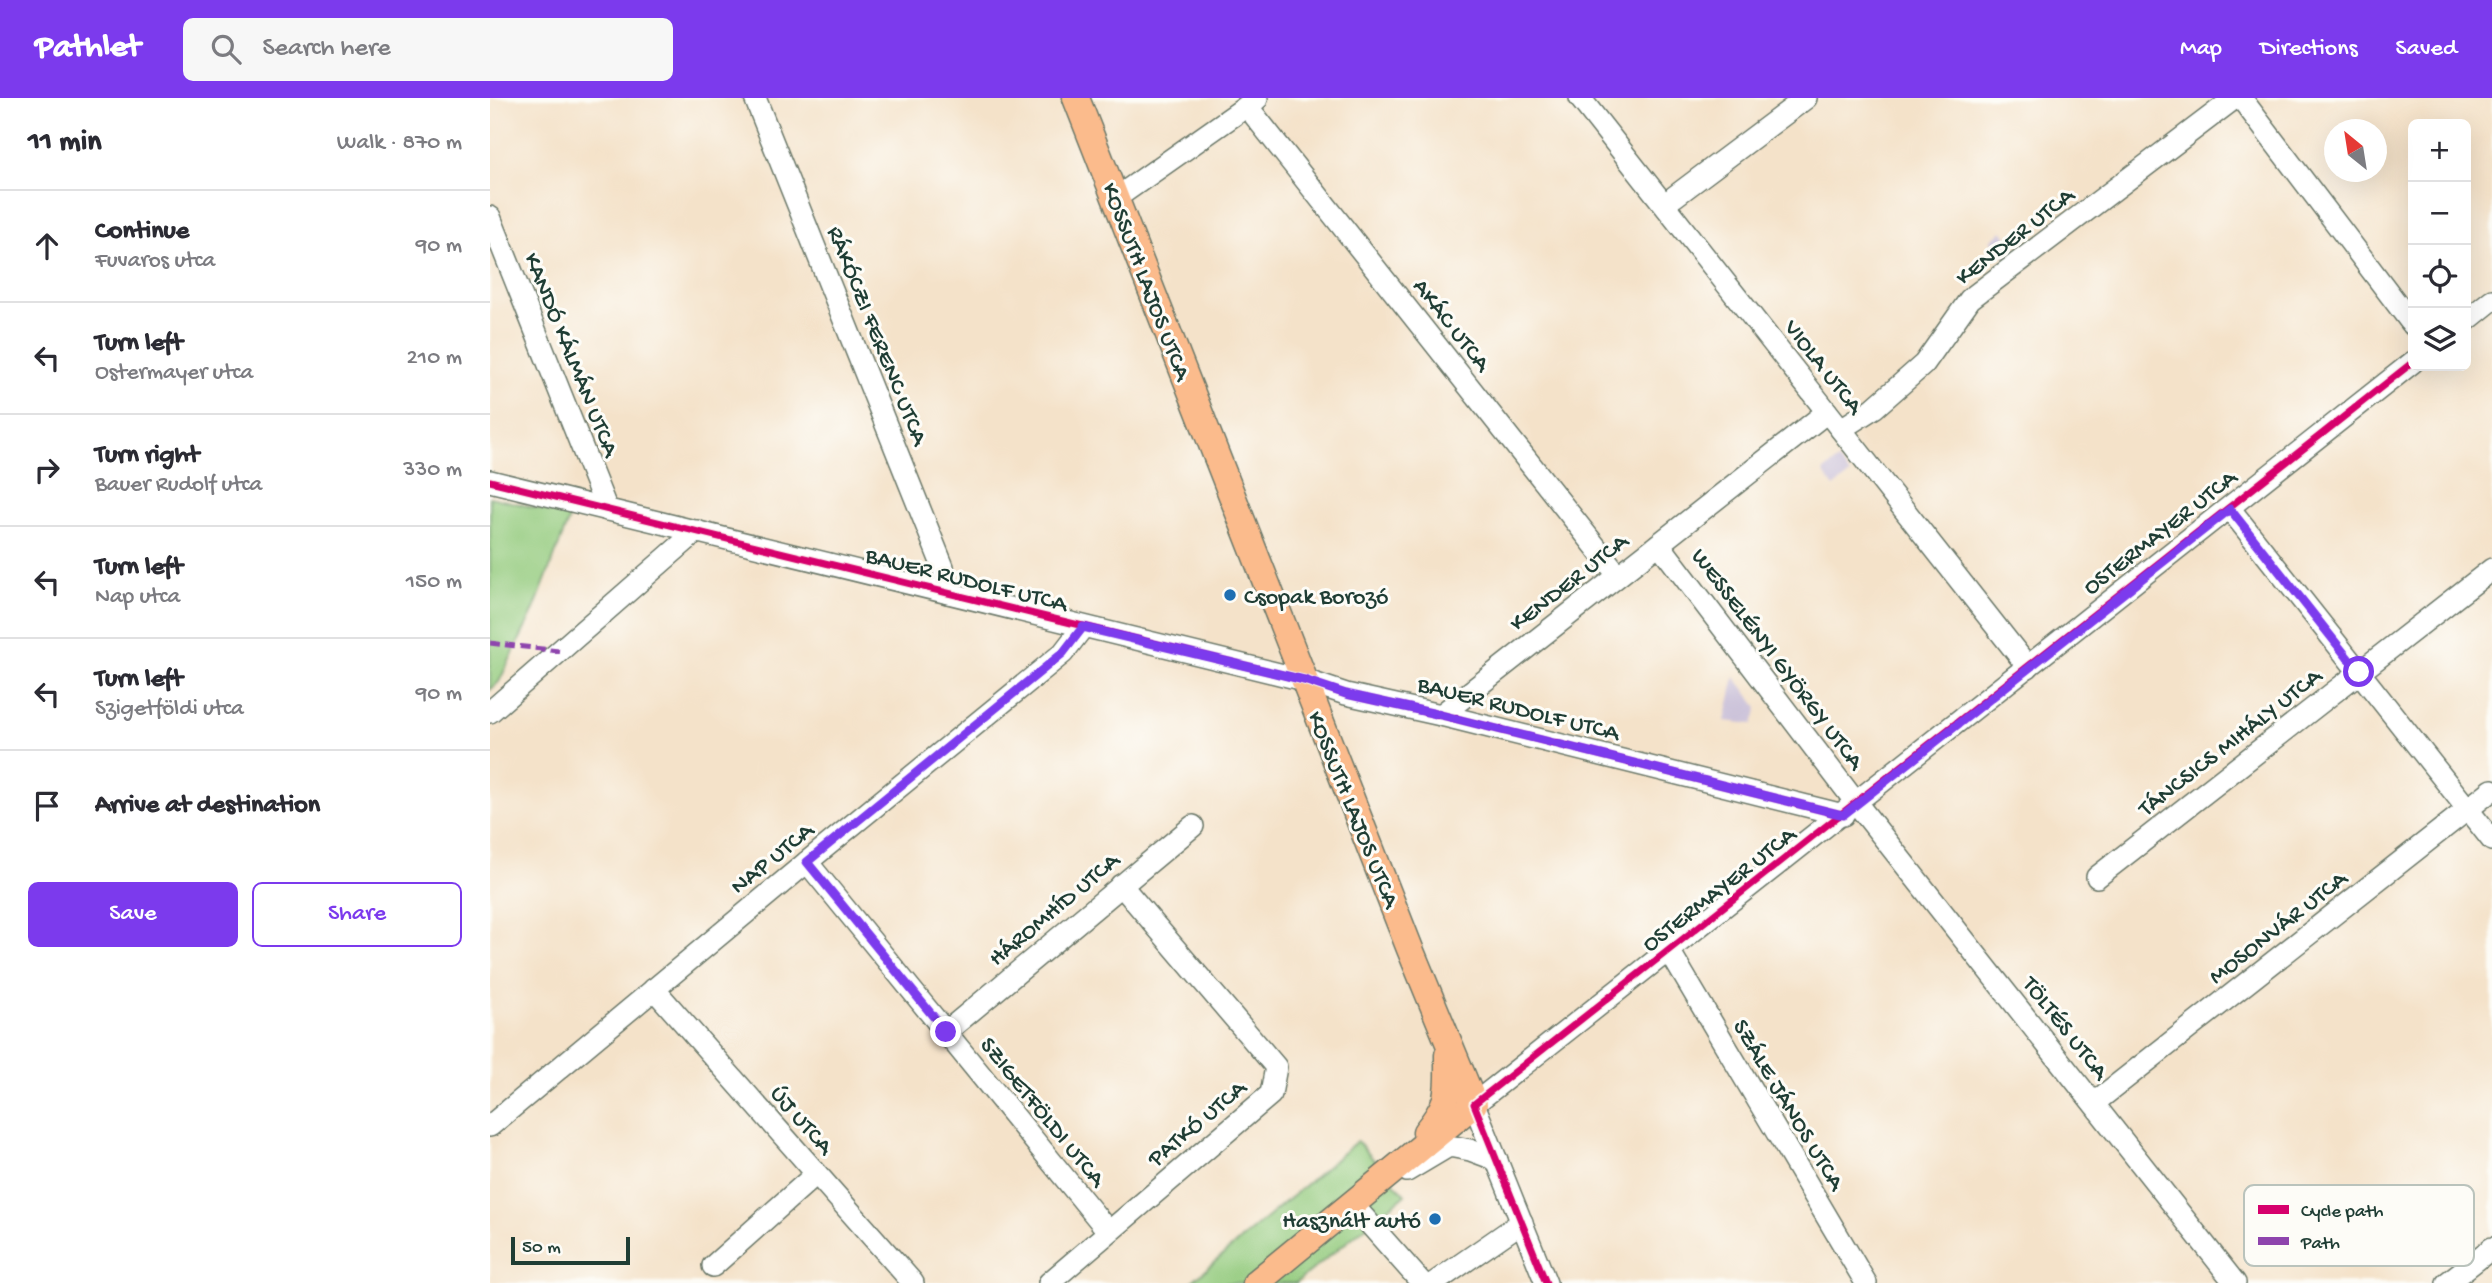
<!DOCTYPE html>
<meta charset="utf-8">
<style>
:root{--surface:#fff;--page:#f7f7f7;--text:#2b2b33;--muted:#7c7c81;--line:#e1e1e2;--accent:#7c3aed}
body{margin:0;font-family:"Gochi Hand",sans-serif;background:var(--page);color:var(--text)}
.controls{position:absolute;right:21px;top:21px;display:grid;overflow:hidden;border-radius:10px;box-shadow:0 7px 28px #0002}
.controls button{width:63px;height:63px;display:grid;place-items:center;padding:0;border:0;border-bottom:2px solid var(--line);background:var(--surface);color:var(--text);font:35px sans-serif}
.compass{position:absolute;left:1834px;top:21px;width:63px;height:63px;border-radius:50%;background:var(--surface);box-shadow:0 7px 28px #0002;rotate:330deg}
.scale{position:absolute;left:21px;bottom:18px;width:119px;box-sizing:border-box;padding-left:7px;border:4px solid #1f3d34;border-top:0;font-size:19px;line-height:24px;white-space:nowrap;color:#1f3d34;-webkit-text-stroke:5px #fdfcf7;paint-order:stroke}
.stop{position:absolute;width:21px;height:21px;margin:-16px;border:5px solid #7c3aed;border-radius:50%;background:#fff}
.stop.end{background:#7c3aed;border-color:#fff;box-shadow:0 2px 7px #0008}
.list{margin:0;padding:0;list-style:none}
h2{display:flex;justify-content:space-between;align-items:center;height:91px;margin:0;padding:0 28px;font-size:30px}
h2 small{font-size:23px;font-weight:400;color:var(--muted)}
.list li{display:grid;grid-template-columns:46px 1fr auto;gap:21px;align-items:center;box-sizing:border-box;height:112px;padding:0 28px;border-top:2px solid var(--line)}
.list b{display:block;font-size:26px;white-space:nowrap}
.list p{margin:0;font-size:23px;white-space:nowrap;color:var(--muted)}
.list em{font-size:23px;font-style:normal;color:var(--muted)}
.actions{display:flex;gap:14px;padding:21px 28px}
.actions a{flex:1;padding:16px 0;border:2px solid var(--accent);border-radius:10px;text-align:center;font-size:24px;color:var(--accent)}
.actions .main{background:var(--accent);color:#fff}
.icon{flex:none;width:38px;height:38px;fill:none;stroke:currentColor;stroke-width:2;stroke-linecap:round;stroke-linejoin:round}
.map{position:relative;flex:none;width:2002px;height:1185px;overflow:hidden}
header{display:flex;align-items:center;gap:42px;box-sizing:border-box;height:98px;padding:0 35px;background:var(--accent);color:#fff}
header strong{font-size:33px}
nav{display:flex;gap:38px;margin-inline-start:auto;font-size:24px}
.search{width:490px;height:63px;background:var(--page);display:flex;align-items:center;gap:18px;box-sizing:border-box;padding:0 24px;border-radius:10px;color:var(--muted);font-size:26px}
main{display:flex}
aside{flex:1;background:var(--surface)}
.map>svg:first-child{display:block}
</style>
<header>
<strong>Pathlet</strong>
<div class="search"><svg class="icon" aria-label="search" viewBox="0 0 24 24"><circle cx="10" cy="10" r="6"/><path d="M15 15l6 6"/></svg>Search here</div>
<nav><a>Map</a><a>Directions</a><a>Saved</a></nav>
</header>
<main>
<aside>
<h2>11 min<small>Walk · 870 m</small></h2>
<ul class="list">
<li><svg class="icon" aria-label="ahead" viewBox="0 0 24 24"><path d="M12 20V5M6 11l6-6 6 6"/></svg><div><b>Continue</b><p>Fuvaros utca</p></div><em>90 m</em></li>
<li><svg class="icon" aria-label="left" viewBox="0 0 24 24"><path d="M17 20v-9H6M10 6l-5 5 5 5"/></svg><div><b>Turn left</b><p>Ostermayer utca</p></div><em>210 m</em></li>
<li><svg class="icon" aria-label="right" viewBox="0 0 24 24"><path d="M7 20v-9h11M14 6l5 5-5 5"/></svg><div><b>Turn right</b><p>Bauer Rudolf utca</p></div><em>330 m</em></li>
<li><svg class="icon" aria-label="left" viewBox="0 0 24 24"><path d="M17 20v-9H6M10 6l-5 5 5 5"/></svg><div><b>Turn left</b><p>Nap utca</p></div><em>150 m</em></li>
<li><svg class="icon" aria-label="left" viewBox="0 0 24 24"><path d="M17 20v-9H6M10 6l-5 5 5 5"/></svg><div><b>Turn left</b><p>Szigetföldi utca</p></div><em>90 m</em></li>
<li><svg class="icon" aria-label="arrive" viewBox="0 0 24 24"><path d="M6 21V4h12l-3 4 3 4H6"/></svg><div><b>Arrive at destination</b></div></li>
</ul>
<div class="actions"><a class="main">Save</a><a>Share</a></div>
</aside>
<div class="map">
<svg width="2002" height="1185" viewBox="0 0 2002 1185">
<rect width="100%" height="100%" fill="#fdfcf7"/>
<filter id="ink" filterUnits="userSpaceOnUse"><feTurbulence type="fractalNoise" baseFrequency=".0143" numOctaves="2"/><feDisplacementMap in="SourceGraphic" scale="14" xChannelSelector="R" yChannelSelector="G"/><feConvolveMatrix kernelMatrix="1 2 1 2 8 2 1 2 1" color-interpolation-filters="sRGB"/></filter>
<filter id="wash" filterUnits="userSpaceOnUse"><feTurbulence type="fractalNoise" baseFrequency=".00686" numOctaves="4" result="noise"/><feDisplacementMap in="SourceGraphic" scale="28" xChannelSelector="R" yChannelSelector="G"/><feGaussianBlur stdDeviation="1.57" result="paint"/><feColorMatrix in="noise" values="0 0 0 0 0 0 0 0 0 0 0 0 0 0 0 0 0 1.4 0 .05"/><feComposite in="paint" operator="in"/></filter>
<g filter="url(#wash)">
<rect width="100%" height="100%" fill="#f4e2c9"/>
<g fill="#c9bfd8">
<polygon points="1512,133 1527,152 1516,160 1501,142"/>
<polygon points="1348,362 1360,377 1344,389 1333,374"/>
<polygon points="1245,579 1268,609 1263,626 1235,623"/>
</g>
<g fill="#93ca7d" stroke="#598458" stroke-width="2">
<polygon points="0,399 80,418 43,514 9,584 0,592"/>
<polygon points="867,1043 915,1097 806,1185 700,1185"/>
</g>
</g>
<g filter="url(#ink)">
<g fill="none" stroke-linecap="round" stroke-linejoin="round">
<g stroke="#6a7768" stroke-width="24">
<g id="minor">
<polyline points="265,0 453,469 458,495"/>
<polyline points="1090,0 1538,569"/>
<polyline points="1751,0 1923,227"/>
<polyline points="757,8 1128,477"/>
<polyline points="1184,99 1316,0"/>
<polyline points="626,100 767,1"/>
<polyline points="0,119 117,412"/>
<polyline points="1976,223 2002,202"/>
<polyline points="1351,331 1384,310 1434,266 1480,201 1745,0"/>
<polyline points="0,383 814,582 856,596 951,617 1353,717"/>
<polyline points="1740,411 2002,742"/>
<polyline points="1169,446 1367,706 1745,1185"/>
<polyline points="0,614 207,433"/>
<polyline points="951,617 1337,314"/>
<polyline points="317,764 618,1133"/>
<polyline points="1607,779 2002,471"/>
<polyline points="1180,854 1376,1185"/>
<polyline points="164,891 423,1185"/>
<polyline points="456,934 703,728"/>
<polyline points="1604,1005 2002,692"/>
<polyline points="0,1028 317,764 573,555 593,529"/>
<polyline points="917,1073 959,1048 980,1052 1007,1062"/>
<polyline points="874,1099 862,1106 932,1185"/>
<polyline points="223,1168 326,1076"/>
<polyline points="559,1185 781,996 786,969 631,787"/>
<polyline points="944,1185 1032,1124"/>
<polyline points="1056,1185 984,1006 1923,264"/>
<polyline points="1957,1185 2002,1150"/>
</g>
</g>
<g stroke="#6a7768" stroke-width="29">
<g id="major">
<polyline points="586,0 920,851 984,1006 766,1185"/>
<path d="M936 1034C961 1003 958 996 958 957"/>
</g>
</g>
<use href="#minor" stroke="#fff" stroke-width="21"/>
<use href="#major" stroke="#fbbb8c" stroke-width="26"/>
<polyline stroke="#8e44ad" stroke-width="5" stroke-dasharray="10 5" stroke-linecap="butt" points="0,545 69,553"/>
<g stroke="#fdfcf7" stroke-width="11">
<g id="cycleway">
<polyline points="0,383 814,582 856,596 951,617 1353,717"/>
<polyline points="1056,1185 984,1006 1923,264"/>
</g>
</g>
<use href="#cycleway" stroke="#d6006c" stroke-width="7"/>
</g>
</g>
<g fill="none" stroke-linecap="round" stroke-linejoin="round" filter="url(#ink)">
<polyline stroke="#7c3aed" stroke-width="9" points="456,934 317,764 573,555 593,529 814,582 856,596 951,617 1353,717 1740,411 1869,574"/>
</g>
<g fill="#1f6fb2" stroke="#fdfcf7" stroke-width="2.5">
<circle cx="740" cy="497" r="7"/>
<circle cx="945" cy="1121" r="7"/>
</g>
<g text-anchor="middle" stroke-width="6" stroke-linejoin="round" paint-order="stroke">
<g font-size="24" fill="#1f3d34" stroke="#fdfcf7">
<text transform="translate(1524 137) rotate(-38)" y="8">KENDER UTCA</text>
<text transform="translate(658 183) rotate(69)" y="8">KOSSUTH LAJOS UTCA</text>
<text transform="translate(963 226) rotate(52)" y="8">AKÁC UTCA</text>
<text transform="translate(389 237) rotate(68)" y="8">RÁKÓCZI FERENC UTCA</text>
<text transform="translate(83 256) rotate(68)" y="8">KANDÓ KÁLMÁN UTCA</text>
<text transform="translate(1335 268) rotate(52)" y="8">VIOLA UTCA</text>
<text transform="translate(1669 433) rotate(-38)" y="8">OSTERMAYER UTCA</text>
<text transform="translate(477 480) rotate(14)" y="8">BAUER RUDOLF UTCA</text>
<text transform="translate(1078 483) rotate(-38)" y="8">KENDER UTCA</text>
<text transform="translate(1289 560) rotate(53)" y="8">WESSELÉNYI GYÖRGY UTCA</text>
<text transform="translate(1029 609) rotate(14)" y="8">BAUER RUDOLF UTCA</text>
<text transform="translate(1739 643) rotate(-38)" y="8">TÁNCSICS MIHÁLY UTCA</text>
<text transform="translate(865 711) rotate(68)" y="8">KOSSUTH LAJOS UTCA</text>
<text transform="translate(281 759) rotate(-39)" y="8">NAP UTCA</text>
<text transform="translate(1228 790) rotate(-38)" y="8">OSTERMAYER UTCA</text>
<text transform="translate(563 810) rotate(-40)" y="8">HÁROMHÍD UTCA</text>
<text transform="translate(1787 828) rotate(-38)" y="8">MOSONVÁR UTCA</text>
<text transform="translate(1577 929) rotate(52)" y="8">TÖLTÉS UTCA</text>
<text transform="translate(1300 1006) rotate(59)" y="8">SZÁLE JÁNOS UTCA</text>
<text transform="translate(554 1013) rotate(51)" y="8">SZIGETFÖLDI UTCA</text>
<text transform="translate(313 1021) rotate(49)" y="8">ÚJ UTCA</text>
<text transform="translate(706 1024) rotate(-40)" y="8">PATKÓ UTCA</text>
</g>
<g font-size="24" fill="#1f3d34" stroke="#fdfcf7" text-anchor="start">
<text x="754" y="505">Csopak Borozó</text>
<text x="931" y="1129" text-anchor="end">Használt autó</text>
</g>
</g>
<rect x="1754" y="1087" width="230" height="81" rx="10" fill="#fdfcf7" stroke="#bac3bc" stroke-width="2"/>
<rect x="1768" y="1107" width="31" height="9" fill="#d6006c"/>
<rect x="1768" y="1139" width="31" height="8" fill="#8e44ad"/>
<g font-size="19" fill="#1f3d34">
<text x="1811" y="1118">Cycle path</text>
<text x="1811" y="1150">Path</text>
</g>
</svg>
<div class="controls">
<button>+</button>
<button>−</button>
<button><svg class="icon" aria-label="locate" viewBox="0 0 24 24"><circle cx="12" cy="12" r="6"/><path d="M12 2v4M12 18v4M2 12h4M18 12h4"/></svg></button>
<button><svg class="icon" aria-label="layers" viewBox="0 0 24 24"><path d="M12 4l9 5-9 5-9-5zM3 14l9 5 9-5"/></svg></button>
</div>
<svg class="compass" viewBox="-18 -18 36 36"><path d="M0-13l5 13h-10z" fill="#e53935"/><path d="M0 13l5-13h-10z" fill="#7c7c81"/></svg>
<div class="scale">50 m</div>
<div class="stop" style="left:1869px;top:574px"></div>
<div class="stop end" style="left:456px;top:934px"></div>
</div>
</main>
